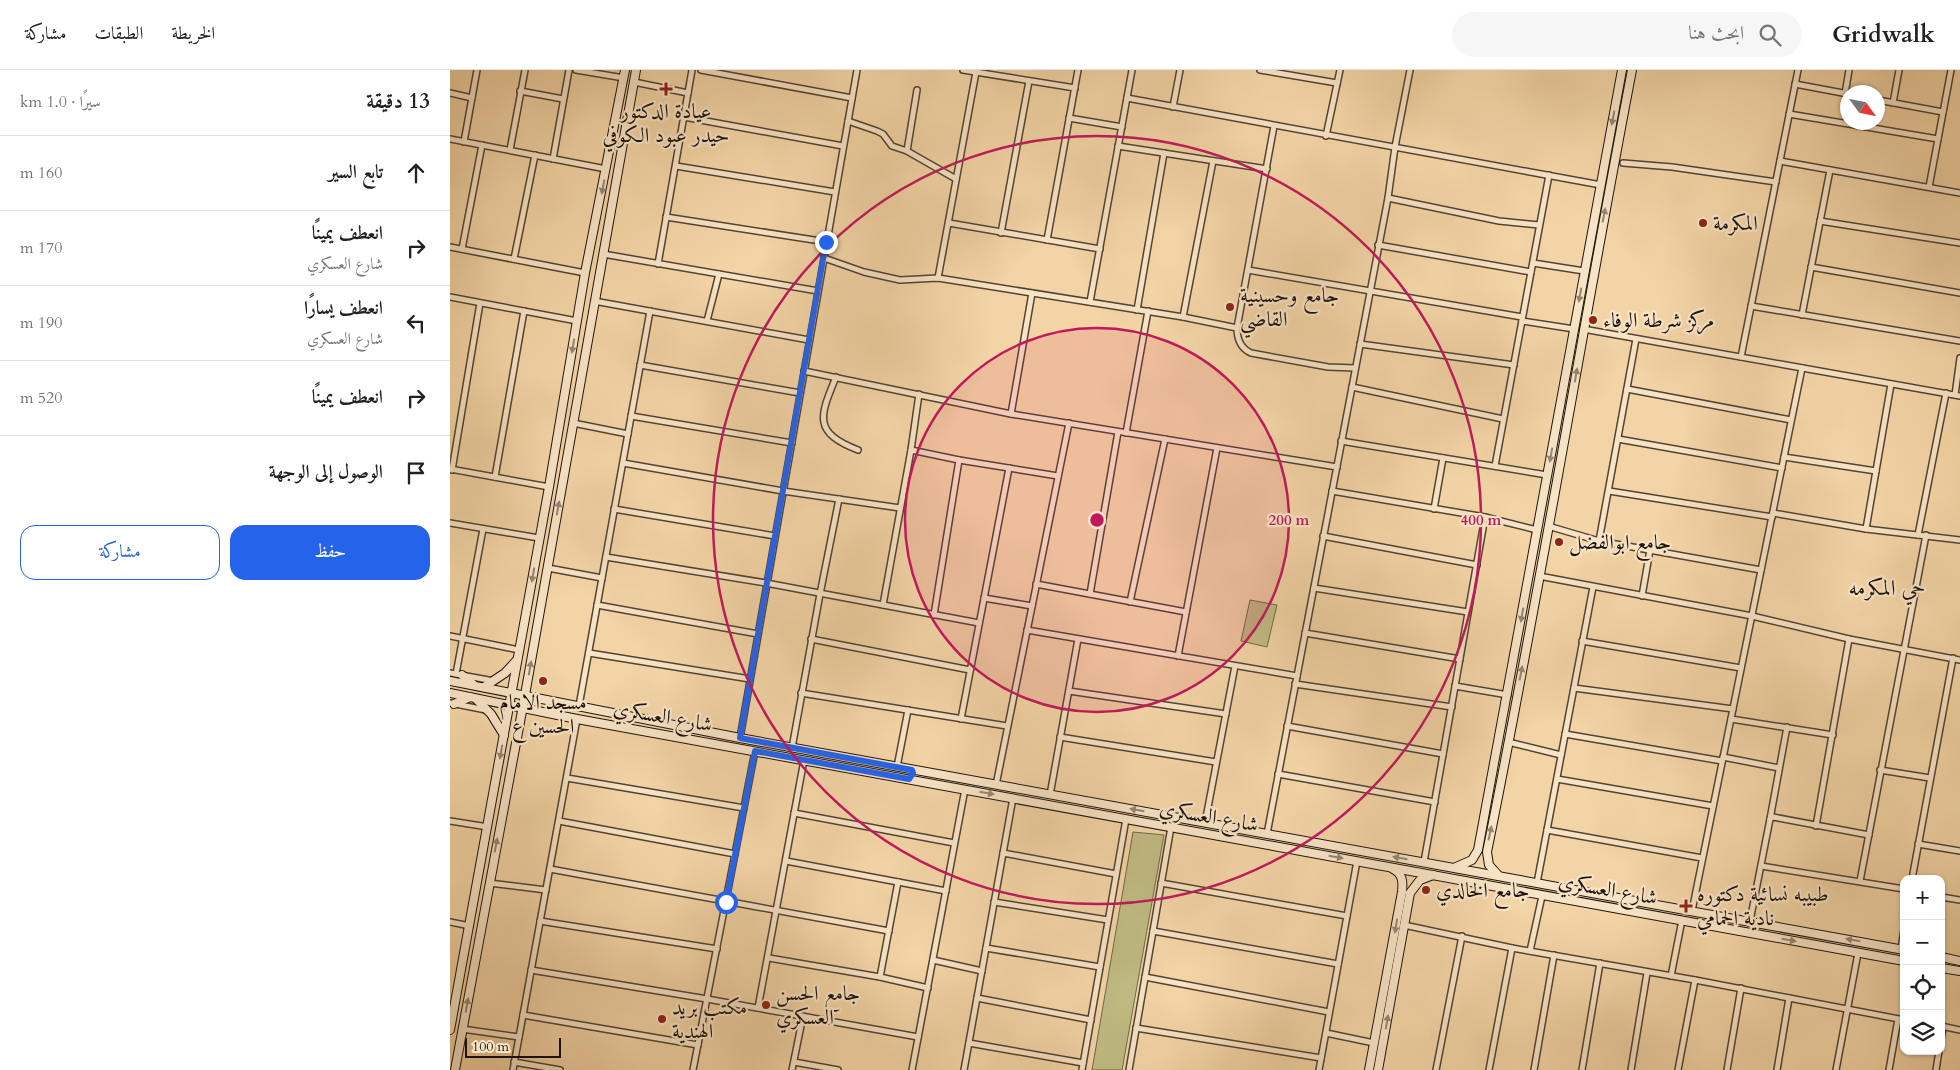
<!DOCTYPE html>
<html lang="ar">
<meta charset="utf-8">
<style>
:root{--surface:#fff;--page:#f6f6f6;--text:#222;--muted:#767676;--line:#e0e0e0;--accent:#2563eb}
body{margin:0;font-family:Cardo,Amiri,serif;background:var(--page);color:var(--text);direction:rtl}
.controls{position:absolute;right:15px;bottom:15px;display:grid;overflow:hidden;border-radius:10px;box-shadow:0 1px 4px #0004}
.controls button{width:45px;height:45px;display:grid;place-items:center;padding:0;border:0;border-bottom:1px solid var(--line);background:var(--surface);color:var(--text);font:25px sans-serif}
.compass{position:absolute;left:1390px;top:15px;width:45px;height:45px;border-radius:50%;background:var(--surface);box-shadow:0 1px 4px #0004;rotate:123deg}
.scale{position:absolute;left:15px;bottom:12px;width:96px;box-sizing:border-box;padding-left:5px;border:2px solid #1e140c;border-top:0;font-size:14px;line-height:18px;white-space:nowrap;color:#1e140c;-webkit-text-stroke:4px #f7e3c5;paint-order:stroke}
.stop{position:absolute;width:15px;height:15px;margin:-11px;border:4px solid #2563eb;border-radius:50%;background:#fff}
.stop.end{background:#2563eb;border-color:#fff;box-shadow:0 1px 5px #0008}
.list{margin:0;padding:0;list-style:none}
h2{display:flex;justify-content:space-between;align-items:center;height:65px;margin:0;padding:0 20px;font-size:21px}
h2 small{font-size:16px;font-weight:400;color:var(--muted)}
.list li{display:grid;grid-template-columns:32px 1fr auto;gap:15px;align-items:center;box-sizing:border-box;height:75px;padding:0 20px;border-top:1px solid var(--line)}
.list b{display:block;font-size:19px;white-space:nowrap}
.list p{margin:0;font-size:16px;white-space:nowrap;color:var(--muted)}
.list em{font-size:16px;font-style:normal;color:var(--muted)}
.actions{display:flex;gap:10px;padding:15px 20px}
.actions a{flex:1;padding:11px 0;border:1px solid var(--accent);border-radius:15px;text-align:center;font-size:18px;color:var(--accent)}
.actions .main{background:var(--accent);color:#fff}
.icon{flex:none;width:28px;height:28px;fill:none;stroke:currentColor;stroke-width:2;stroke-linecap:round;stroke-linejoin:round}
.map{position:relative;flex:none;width:1510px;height:1000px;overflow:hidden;direction:ltr}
header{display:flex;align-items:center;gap:30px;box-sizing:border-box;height:70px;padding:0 25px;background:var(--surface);border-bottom:1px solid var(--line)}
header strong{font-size:24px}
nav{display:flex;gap:28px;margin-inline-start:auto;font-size:18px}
.search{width:350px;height:45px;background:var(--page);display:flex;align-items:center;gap:12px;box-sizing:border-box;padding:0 18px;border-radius:28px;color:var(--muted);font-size:19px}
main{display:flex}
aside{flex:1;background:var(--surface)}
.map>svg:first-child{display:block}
</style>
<header>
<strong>Gridwalk</strong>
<div class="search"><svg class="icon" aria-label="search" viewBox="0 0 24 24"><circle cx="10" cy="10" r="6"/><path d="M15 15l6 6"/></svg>ابحث هنا</div>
<nav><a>الخريطة</a><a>الطبقات</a><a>مشاركة</a></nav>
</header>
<main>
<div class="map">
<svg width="1510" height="1000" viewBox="0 0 1510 1000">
<rect width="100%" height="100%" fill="#f3d4a6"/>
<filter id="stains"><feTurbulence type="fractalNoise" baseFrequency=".004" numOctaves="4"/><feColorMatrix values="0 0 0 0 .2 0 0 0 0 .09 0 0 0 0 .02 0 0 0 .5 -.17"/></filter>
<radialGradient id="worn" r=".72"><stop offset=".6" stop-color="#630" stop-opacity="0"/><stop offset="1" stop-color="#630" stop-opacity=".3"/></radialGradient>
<g fill="#c0bb83" stroke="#6f6848">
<polygon points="800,530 827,535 817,577 791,571"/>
<polygon points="683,762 714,765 672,1000 642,1000"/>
</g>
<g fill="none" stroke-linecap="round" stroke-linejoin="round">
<g stroke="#534432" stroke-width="8">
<g id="street">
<polyline points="126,0 174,8"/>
<polyline points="251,0 402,28"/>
<polyline points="513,0 625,18"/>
<polyline points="810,0 887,13"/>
<polyline points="184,12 238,23"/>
<polyline points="1345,14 1398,24"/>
<polyline points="70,21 113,29"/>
<polyline points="0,23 22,28"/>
<polyline points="1395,24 1399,0"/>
<polyline points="677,28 1151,115"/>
<polyline points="1428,30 1493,42"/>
<polyline points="1443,33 1449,0"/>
<polyline points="723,37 730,0"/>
<polyline points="1339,44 1488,69"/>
<polyline points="234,47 393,76"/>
<polyline points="619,48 672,57"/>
<polyline points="398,51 427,61 433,64 442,76 457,81 506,109"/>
<path d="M824 56 787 258C787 269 790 278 801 283L878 297 905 298"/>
<polyline points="876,66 890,0"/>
<polyline points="0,69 156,99"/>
<polyline points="14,72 27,0"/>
<polyline points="668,76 817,99"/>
<polyline points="60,80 75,0"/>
<polyline points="457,81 467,20"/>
<polyline points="103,89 119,0"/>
<polyline points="1330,91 1510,123"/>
<polyline points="1173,93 1222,97 1326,112"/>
<polyline points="226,96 385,122"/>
<polyline points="1479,117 1501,0"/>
<polyline points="938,128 1049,151 1089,155"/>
<polyline points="216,147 377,172"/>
<polyline points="1370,151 1510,173"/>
<polyline points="499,153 650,179"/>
<polyline points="551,163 579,11"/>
<polyline points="597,170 628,0"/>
<polyline points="928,175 1081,202"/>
<polyline points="0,177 135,203"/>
<polyline points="12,179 32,75"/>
<polyline points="153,184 368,221"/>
<polyline points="374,188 414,202 450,210 488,208 733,247 787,258"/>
<polyline points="64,189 85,85"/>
<polyline points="1083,193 1134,201"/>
<polyline points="208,194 242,0"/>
<polyline points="1361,197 1510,223"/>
<polyline points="798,200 1072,247"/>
<polyline points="488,208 526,2"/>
<polyline points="0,227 127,251"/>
<polyline points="144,231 359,270"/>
<polyline points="640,232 682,0"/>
<polyline points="1301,236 1510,271"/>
<polyline points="687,240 714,83"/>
<polyline points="1352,245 1380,100"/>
<polyline points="733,247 763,91"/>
<polyline points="257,251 269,204"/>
<polyline points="1072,251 1124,259"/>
<polyline points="1133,259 1510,326"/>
<polyline points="910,274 1064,295"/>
<polyline points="1291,287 1348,0"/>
<polyline points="190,295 350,323"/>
<polyline points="354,301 561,344 887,397"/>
<path d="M386 307C370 346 362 362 408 380"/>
<polyline points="902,317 1053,349"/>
<polyline points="1177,319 1341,350"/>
<polyline points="1505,325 1510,288"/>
<polyline points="561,344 582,223"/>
<polyline points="181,346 342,373"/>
<polyline points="123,353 178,364"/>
<polyline points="676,363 698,241"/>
<polyline points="1168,369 1332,398"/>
<polyline points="891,371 1097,405"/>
<polyline points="461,380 509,390 608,406"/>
<polyline points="1334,387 1426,401"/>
<polyline points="173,393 333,421 450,438"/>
<polyline points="1045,396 1099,105"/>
<polyline points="0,399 99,417"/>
<polyline points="2,400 30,233"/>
<polyline points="45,407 74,241"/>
<polyline points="882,421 1035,447 1087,460"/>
<polyline points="1159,421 1322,447"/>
<polyline points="164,439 325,466"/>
<polyline points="984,439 993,388"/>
<polyline points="1323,443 1416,459 1441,314"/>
<polyline points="0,453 89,468"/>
<polyline points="1098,456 1149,471 1311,500"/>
<polyline points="1416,459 1510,470"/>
<polyline points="1468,465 1496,323"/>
<polyline points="873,466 1027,495"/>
<polyline points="1149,471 1186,269"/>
<polyline points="156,487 316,513 529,553"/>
<polyline points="98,498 152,508"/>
<polyline points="1089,506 1302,546 1399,569 1510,590"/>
<polyline points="586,514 736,542"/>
<polyline points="864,518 1018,542"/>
<polyline points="640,524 668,362"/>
<polyline points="1192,526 1200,480"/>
<polyline points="534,528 582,536"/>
<polyline points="680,532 715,369"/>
<polyline points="147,535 308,564"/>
<polyline points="433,535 461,380 469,324"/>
<polyline points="484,545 509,390"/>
<polyline points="577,560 847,606"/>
<polyline points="855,563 1010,589"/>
<polyline points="0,566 69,580"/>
<polyline points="361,569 520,600"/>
<polyline points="1132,571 1291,598"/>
<polyline points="139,583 300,609"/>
<polyline points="728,586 767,378"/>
<polyline points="0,603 44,611"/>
<polyline points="6,604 33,459"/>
<polyline points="845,614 1002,637"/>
<polyline points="1005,616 1058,625"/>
<polyline points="1124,618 1283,639"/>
<polyline points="619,621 776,644"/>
<polyline points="351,623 557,656"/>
<polyline points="0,633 36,640"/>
<polyline points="129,636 200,241"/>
<polyline points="511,649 559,398"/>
<polyline points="1281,649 1383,665"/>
<polyline points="837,656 993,684"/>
<polyline points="1115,664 1272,691"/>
<polyline points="610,667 766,692"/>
<polyline points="290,668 407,0"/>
<polyline points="1058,672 1111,685"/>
<polyline points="342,678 370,524 389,429"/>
<polyline points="1273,687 1329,698"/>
<polyline points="447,697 458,640"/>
<polyline points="1430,700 1480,708"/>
<polyline points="828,704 985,732"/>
<polyline points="117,708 294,738"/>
<polyline points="1107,709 1263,736"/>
<polyline points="546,715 619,353"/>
<polyline points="600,725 628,569"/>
<polyline points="344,743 504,773"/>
<polyline points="1320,749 1337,657"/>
<polyline points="0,751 38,757"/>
<polyline points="109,751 285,784"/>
<polyline points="755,753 785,596"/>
<polyline points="1366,756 1399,569"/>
<polyline points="1097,760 1252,788"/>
<polyline points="817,764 938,128 945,77 960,0"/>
<polyline points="1468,774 1510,781"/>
<polyline points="553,783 666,804"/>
<polyline points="336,791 496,821"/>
<polyline points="974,792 1035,447"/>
<polyline points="1311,796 1454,819"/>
<polyline points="100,799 439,861"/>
<polyline points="1462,809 1503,588"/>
<polyline points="1410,811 1476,465"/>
<polyline points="39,813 96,820"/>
<polyline points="711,813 897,846"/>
<polyline points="1087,813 1143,517"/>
<polyline points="1491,827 1510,830"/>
<polyline points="544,832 658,850"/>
<polyline points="1242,841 1352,298"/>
<polyline points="90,851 267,879"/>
<polyline points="1300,851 1320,749 1323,747 1419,765"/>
<polyline points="0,852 20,856"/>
<polyline points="954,855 1062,878 1245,910 1454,950"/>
<polyline points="703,861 888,894"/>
<polyline points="536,878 650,897"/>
<polyline points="1451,879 1454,860"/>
<polyline points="1080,881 1092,826"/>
<polyline points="319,888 430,907 478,918"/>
<polyline points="483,890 532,901"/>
<polyline points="81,900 257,929 468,967"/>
<polyline points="1221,906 1232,850"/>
<polyline points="430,907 448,812"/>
<polyline points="695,907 879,942"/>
<polyline points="527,928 641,950"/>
<polyline points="308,938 354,690"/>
<polyline points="73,945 248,975"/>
<polyline points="1491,956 1510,960"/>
<polyline points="686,958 871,988"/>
<polyline points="12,959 69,967"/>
<polyline points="876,963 924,973"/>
<polyline points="1491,969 1493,957"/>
<polyline points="519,973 633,993"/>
<polyline points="64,992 110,1000"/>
<polyline points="344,992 388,1000"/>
<polyline points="63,1000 127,649"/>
<polyline points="243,1000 305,681"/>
<polyline points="342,1000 353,946"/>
<polyline points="462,1000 515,719"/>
<polyline points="514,1000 563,728"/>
<polyline points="632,1000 676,749"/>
<polyline points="679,1000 721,757"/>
<polyline points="869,1000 907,791"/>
<polyline points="986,1000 1012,866"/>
<polyline points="1039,1000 1062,878"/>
<polyline points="1084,1000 1104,885"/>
<polyline points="1132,1000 1150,893"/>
<polyline points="1181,1000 1197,903"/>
<polyline points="1228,1000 1245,910"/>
<polyline points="1277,1000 1291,918"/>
<polyline points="1327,1000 1339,928"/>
<polyline points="1386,1000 1408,883"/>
<polyline points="1439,1000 1448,949"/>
<polyline points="1486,1000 1489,981"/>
</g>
</g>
<g stroke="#1e140c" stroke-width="10">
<g id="secondary">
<polyline points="12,605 23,614"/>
<polyline points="0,611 290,668 1454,880"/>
<polyline points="34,617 55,603 67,590"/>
<polyline points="0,623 127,649 1454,891"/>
<polyline points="27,630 41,644 54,665"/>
<polyline points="4,634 20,627"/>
<polyline points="1006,797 1022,790 1028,780 1172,0"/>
<path d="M1048 805 1039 795 1037 782C1090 522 1132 260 1182 0"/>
<polyline points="1491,887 1510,891"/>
<polyline points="1491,898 1510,901"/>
<polyline points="0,960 99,417 135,203 175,0"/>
<polyline points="5,1000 75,625 186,0"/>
<path d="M919 1000 952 822C953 812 953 804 943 799"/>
<polyline points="928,1000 960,823 970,810 983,805"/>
</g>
</g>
<use href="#street" stroke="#f7e3c5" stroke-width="5"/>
<use href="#secondary" stroke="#f7e3c5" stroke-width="8"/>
</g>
<defs><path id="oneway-solid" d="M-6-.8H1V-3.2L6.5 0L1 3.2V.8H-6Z" transform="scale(1.25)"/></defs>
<g fill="#958672">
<use href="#oneway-solid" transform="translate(1163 48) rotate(101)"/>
<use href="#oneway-solid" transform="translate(153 117) rotate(101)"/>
<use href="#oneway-solid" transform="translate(1154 145) rotate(-79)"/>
<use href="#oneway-solid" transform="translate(1130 225) rotate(100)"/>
<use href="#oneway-solid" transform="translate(123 276) rotate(99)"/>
<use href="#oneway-solid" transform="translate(1126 305) rotate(-81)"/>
<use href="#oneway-solid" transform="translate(1101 385) rotate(100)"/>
<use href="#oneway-solid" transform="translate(108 438) rotate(-80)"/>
<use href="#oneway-solid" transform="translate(83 505) rotate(100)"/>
<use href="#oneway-solid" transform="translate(1072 545) rotate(100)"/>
<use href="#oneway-solid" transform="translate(80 598) rotate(-80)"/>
<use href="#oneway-solid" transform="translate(1071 603) rotate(-79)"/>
<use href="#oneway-solid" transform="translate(51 682) rotate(100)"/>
<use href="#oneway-solid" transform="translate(537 723) rotate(10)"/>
<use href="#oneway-solid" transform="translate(687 740) rotate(-170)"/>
<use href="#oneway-solid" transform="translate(1040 763) rotate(-78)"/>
<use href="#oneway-solid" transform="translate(46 775) rotate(-79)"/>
<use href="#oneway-solid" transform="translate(886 787) rotate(10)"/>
<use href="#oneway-solid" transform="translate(950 788) rotate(-170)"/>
<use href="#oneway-solid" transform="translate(946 856) rotate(99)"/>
<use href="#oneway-solid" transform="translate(1339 870) rotate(10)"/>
<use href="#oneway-solid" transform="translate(1403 870) rotate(-170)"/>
<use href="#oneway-solid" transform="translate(17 935) rotate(-80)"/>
<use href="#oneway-solid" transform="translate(937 952) rotate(-80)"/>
</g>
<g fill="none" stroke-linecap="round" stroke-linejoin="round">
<polyline stroke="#2563eb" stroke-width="6" points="276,832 305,681 459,709 463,703 462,700 290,668 376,172"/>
</g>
<circle cx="647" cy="450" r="192" fill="#c2185b" fill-opacity=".12"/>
<g fill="none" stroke="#c2185b" stroke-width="2.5">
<circle cx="647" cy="450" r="192"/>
<circle cx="647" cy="450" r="384"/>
</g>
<g fill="#8f2418" stroke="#f7e3c5" stroke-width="2">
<path d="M213.5 11.5h5v5h5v5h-5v5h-5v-5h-5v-5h5z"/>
<circle cx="1253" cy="153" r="5"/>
<circle cx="780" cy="237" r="5"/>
<circle cx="1143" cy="250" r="5"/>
<circle cx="1109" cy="472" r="5"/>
<circle cx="93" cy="611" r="5"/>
<circle cx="976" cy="820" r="5"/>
<path d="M1233.5 828.5h5v5h5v5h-5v5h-5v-5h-5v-5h5z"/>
<circle cx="316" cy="935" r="5"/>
<circle cx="212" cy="949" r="5"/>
</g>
<g text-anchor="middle" stroke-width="4.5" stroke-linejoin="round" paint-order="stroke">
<g font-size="21" fill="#1e140c" stroke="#f7e3c5" text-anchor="start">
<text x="216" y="48" text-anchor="middle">عيادة الدكتور<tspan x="216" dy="24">حيدر عبود الكوفي</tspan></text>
<text x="1263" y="160">المكرمة</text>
<text x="790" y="232">جامع وحسينية<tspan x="790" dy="24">القاضي</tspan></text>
<text x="1153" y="257">مركز شرطة الوفاء</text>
<text x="1119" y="479">جامع ابوالفضل</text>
<text x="93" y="639" text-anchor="middle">مسجد الامام<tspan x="93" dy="24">الحسين ع</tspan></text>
<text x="986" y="827">جامع الخالدي</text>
<text x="1247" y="831">طبيبه نسائية دكتوره<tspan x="1247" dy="24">نادية الحمامي</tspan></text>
<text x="326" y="930">جامع الحسن<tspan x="326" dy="24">العسكري</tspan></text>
<text x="222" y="944">مكتب بريد<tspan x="222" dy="24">الهندية</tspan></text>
</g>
<g font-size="21" fill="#1e140c" stroke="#f7e3c5">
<text transform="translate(213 646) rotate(10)" y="7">شارع العسكري</text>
<text transform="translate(759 746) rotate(10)" y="7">شارع العسكري</text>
<text transform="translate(1158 819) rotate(10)" y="7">شارع العسكري</text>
</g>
<g font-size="22" fill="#1e140c" stroke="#f7e3c5">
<text x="1437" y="525">حي المكرمه</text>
</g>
</g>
<circle cx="647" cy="450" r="8" fill="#c2185b" stroke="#f7e3c5" stroke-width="2.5"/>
<g font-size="15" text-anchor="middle" font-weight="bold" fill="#c2185b" stroke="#f7e3c5" stroke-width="4.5" stroke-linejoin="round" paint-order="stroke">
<text x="839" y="455">200 m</text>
<text x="1031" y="455">400 m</text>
</g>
<rect width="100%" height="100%" filter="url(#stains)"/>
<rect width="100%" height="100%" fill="url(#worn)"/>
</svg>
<div class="controls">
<button>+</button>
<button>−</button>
<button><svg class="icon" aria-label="locate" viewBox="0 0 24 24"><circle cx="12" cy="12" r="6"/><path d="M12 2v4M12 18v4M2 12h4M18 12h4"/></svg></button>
<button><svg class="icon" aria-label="layers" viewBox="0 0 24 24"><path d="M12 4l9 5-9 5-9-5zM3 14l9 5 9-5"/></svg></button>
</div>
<svg class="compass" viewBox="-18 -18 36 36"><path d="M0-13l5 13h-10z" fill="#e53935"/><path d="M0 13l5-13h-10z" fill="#767676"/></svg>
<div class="scale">100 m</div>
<div class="stop" style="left:276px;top:832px"></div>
<div class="stop end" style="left:376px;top:172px"></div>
</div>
<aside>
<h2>13 دقيقة<small>سيرًا · 1.0 km</small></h2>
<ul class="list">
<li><svg class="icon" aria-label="ahead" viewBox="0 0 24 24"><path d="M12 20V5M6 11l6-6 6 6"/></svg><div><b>تابع السير</b></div><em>160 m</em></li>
<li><svg class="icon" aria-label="right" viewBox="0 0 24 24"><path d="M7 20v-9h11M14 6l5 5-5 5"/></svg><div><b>انعطف يمينًا</b><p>شارع العسكري</p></div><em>170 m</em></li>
<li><svg class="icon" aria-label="left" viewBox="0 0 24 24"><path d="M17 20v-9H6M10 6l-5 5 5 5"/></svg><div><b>انعطف يسارًا</b><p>شارع العسكري</p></div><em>190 m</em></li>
<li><svg class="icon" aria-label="right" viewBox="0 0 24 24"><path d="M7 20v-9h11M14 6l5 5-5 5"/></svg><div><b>انعطف يمينًا</b></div><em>520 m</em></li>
<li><svg class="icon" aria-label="arrive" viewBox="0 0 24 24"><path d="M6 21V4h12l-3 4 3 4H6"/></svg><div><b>الوصول إلى الوجهة</b></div></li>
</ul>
<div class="actions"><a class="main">حفظ</a><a>مشاركة</a></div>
</aside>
</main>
